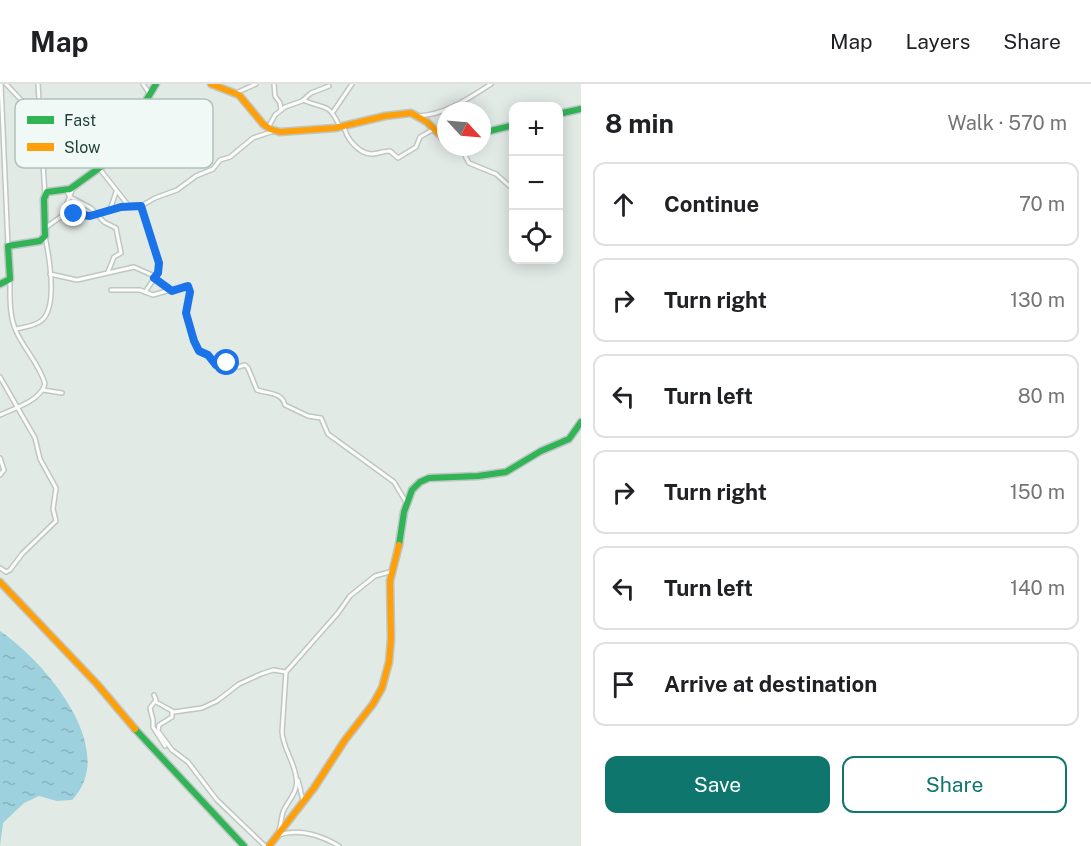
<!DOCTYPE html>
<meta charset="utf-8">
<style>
:root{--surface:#fff;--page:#f2f2f2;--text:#202124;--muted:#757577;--line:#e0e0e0;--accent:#0f766e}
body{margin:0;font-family:"Public Sans",sans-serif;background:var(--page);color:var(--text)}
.controls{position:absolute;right:18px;top:18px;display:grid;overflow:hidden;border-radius:12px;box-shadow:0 3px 15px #0003}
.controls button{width:54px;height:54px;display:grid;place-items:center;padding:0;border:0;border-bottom:2px solid var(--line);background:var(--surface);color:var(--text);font:30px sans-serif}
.compass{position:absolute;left:437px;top:18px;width:54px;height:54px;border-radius:50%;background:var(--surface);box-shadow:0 3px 15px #0003;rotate:116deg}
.stop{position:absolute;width:18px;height:18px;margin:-14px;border:4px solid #1a73e8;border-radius:50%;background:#fff}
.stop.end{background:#1a73e8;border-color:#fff;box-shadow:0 2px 6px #0008}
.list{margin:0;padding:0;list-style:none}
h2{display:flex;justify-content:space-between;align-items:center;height:78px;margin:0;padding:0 24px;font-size:26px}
h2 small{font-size:20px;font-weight:400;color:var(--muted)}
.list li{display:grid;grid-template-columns:39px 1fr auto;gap:18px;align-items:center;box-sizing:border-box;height:84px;margin:0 12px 12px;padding:0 12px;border:2px solid var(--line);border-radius:12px}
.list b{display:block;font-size:22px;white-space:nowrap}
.list em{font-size:20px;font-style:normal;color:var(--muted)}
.actions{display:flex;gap:12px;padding:18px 24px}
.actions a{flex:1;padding:14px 0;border:2px solid var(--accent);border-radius:12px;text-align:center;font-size:21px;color:var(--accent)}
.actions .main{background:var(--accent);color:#fff}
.icon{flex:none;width:33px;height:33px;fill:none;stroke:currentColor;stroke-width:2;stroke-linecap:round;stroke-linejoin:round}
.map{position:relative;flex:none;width:581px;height:762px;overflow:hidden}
header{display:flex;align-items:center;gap:36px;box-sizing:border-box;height:84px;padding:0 30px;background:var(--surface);border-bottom:2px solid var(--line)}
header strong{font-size:28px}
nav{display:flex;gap:33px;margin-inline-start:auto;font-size:21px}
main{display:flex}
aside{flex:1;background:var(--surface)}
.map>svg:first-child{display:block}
</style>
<header>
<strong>Map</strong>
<nav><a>Map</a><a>Layers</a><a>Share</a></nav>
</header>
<main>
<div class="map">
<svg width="581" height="762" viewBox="0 0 581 762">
<defs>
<pattern id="water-ripples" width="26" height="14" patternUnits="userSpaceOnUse" patternTransform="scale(1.5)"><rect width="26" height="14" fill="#9dd1dd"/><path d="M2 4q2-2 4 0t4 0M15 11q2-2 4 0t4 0" fill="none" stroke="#87b4be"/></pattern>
</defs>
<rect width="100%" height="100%" fill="#e2eae6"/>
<path fill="url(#water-ripples)" d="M0 547C43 576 121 665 72 716L57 717 39 712 24 719 3 739 0 762Z"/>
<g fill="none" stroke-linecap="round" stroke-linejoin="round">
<g stroke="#bfc7c3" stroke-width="6">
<g id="street">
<polyline points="1,0 8,162"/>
<polyline points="6,0 24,19 46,31 85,37 125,49"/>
<polyline points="38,0 45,111"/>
<polyline points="143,0 149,9"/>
<polyline points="274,0 275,12 280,19 281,26"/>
<polyline points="236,9 256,0"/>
<path d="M303 16C325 26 328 17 340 43"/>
<polyline points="333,28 352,0"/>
<polyline points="48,32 53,37 67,44 93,64 116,63"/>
<path d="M418 32C445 31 469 14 491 0"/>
<path d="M344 42C346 54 358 69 371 70 377 70 384 67 390 67L398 74 416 63 420 53 434 45"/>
<polyline points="268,44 275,31 285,23 302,17 311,9 329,2"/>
<polyline points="458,63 462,66 469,79 496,90 514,106"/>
<polyline points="95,66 107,77"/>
<polyline points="99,84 128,121 141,122 155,114 177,106 196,92 213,85 220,76 230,73 253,54 274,47"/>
<polyline points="66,106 70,113 91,124 104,138 116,144 121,169 114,173 108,188"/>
<polyline points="141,122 159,179 158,189 145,208"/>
<polyline points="110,126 116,108"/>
<polyline points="62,132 73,104"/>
<polyline points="45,144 62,132 74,130 90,132 128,121"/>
<polyline points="50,190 77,196 134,183 152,191 171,206"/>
<path d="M111 206H140L153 211 187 201 190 208 186 232 199 267 208 271 214 279 219 282 229 278 238 283 245 281 248 284 257 306C268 310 282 308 285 321L308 332 321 334 328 350 394 398 406 418"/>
<path d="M16 245C24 243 36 242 42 236 58 222 49 172 45 152"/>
<polyline points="0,293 35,354 40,375 56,404 53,425 56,437 22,470 10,486 6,488 0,484"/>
<polyline points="43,306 62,309"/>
<path d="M0 331C15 324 40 317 45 300 40 281 24 265 16 247 9 231 10 213 10 196"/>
<polyline points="0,374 4,386 0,391"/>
<polyline points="154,611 156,616 150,624 153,636 153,643 165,662"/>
<polyline points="156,618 174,628 202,624 217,617 239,600 261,590 273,586 286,588"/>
<polyline points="172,627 172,633 159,641 158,647 172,666 188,678 217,716 265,762"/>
<polyline points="298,696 303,717"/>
<path d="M279 747C281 741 281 734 283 728 288 716 299 708 296 693 294 677 283 664 282 648L286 588 338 529 350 512 375 492 393 487"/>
<path d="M279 751C300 744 320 751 339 762"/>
</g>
</g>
<g stroke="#bec7c4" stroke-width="9">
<g id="fast">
<polyline points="558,30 581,25"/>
<polyline points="482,49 514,41"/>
<polyline points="0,200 10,195 8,162 40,157 45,152 44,115 47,108 70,105 102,82 120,60 156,0"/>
<polyline points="399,461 404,428 412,406 420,398 429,394 478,392 506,388 541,367 569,355 581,338"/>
<polyline points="135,645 244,762"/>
</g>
</g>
<g stroke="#bec7c4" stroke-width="9">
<g id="slow">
<polyline points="211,0 239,11 263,40 270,45 280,48 335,44 385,32 411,29 427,38 446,57"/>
<polyline points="0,498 97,600 135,645"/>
<polyline points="269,762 314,704 345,656 373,620 382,604 389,578 391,555 390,497 399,461"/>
</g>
</g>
<use href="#street" stroke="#fbfcfb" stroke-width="3"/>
<use href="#fast" stroke="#30b455" stroke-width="6"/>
<use href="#slow" stroke="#ff9f0a" stroke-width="6"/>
</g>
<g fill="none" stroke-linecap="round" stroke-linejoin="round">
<polyline stroke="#1a73e8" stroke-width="8" points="74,130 90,132 121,123 141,122 159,179 158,189 154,194 172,207 188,202 190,208 186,229 194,257 199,267 208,271 216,281 227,279"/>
</g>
<rect x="15" y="15" width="198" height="69" rx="9" fill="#f0f9f5" stroke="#b1c1bc" stroke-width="1.5"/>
<rect x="27" y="32" width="27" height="8" fill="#30b455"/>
<rect x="27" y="59" width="27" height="8" fill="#ff9f0a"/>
<g font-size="16" fill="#1e3f38">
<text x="64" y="42">Fast</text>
<text x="64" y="69">Slow</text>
</g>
</svg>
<div class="controls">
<button>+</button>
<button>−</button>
<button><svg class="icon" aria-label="locate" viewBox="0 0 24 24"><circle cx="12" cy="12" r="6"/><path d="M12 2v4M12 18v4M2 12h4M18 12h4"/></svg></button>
</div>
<svg class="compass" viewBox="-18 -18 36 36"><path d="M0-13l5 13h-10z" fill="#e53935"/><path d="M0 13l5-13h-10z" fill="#757577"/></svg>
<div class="stop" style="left:227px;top:279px"></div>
<div class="stop end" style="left:74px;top:130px"></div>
</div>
<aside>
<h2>8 min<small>Walk · 570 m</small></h2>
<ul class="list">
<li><svg class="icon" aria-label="ahead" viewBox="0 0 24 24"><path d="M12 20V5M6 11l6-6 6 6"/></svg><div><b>Continue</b></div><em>70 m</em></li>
<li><svg class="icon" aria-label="right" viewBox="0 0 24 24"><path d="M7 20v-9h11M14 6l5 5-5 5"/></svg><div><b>Turn right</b></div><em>130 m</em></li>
<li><svg class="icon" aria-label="left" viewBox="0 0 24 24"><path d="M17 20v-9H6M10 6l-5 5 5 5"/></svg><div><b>Turn left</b></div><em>80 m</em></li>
<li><svg class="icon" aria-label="right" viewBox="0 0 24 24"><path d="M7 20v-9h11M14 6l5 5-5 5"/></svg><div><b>Turn right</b></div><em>150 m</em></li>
<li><svg class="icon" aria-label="left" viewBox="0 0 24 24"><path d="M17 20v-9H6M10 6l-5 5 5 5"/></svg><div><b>Turn left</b></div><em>140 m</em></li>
<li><svg class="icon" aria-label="arrive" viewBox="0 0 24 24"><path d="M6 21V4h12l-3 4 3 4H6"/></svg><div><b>Arrive at destination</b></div></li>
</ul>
<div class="actions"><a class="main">Save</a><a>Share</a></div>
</aside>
</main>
